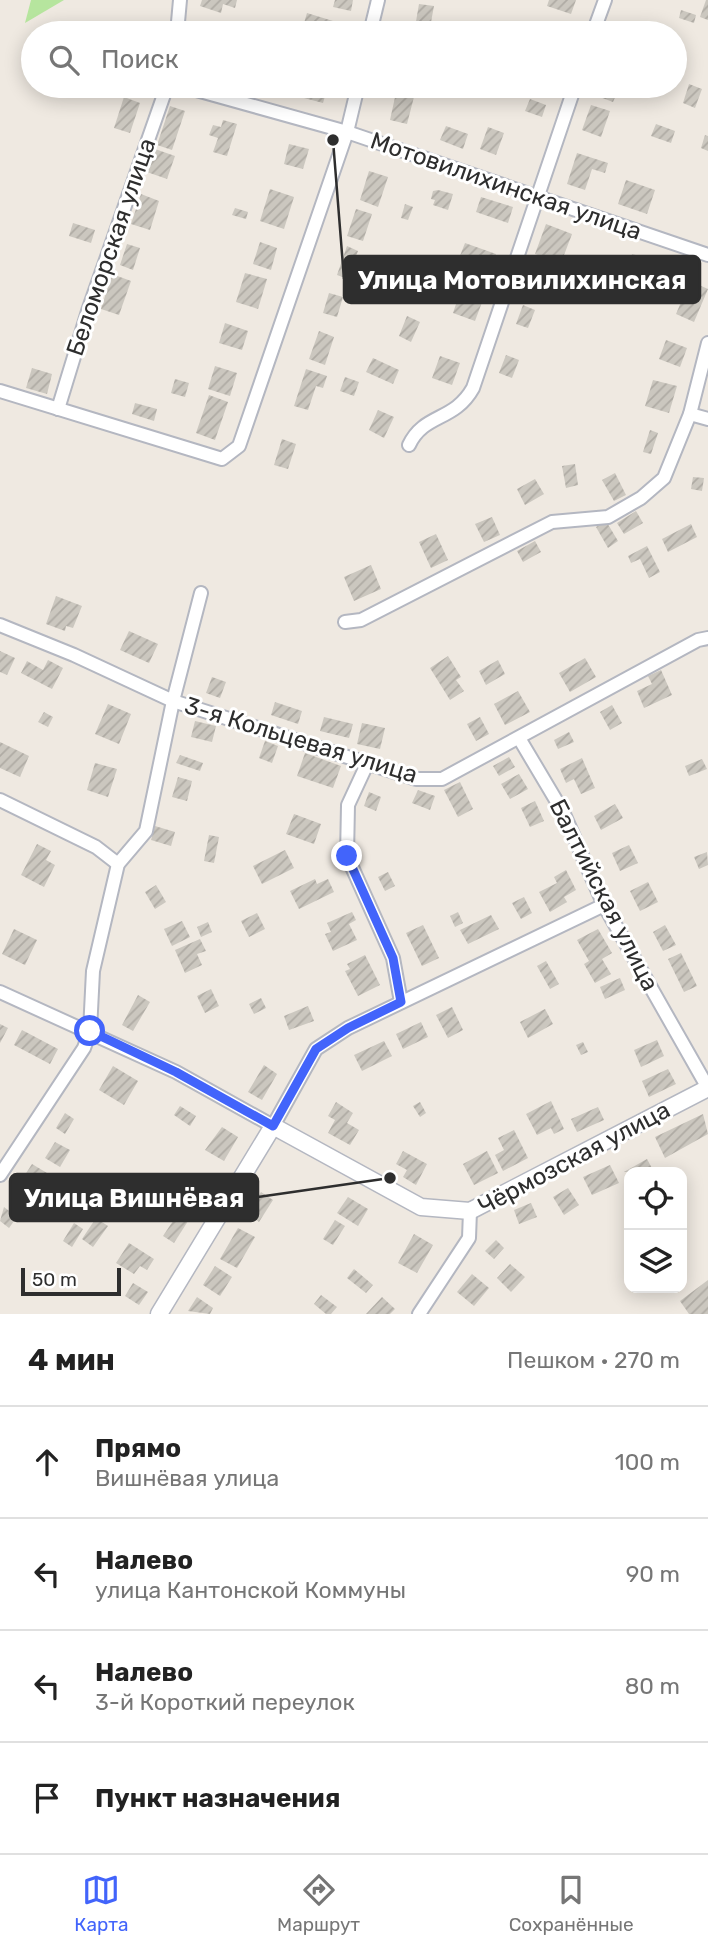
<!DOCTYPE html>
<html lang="ru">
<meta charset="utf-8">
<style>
:root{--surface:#fff;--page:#f2f2f2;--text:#222;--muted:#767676;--line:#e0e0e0;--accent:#4264fb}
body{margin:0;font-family:Rubik,sans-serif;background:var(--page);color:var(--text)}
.controls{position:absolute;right:21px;bottom:21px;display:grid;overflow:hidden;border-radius:14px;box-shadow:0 4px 18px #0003}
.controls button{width:63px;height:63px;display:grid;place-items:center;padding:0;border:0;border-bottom:2px solid var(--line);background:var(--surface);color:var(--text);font:35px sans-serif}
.scale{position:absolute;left:21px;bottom:18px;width:100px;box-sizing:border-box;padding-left:7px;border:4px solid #2e2e2e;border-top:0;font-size:19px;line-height:24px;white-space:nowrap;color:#2e2e2e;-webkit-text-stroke:5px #fff;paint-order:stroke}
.stop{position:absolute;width:21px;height:21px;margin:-16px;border:5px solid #4264fb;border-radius:50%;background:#fff}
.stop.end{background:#4264fb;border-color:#fff;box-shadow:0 2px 7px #0008}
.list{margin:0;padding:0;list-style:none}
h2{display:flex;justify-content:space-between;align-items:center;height:91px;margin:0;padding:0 28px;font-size:30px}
h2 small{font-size:23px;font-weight:400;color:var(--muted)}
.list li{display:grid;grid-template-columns:46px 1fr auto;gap:21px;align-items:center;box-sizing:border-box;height:112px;padding:0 28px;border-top:2px solid var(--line)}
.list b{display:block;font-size:26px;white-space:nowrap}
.list p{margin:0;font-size:23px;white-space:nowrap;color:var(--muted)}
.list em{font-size:23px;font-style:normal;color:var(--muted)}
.icon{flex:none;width:38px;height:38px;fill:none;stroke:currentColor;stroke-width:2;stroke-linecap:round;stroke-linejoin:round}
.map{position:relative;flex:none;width:708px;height:1314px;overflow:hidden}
.search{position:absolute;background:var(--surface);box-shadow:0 4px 18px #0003;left:21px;right:21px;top:21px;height:77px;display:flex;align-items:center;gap:18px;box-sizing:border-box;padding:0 24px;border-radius:38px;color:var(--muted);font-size:26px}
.sheet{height:539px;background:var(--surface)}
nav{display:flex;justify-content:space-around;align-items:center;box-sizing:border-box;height:98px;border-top:2px solid var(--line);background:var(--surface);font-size:19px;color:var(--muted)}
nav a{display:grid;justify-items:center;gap:4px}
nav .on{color:var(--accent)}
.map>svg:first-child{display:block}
</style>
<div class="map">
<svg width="708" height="1314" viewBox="0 0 708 1314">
<defs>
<pattern id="building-hatch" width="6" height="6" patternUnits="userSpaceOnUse" patternTransform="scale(1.75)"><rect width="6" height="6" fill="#cbc7bf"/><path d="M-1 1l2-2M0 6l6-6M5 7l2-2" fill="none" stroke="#afaba4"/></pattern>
</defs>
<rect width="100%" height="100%" fill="#efe9e1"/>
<polygon fill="#b6e59e" points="31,0 64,0 25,23"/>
<g fill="url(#building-hatch)">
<polygon points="202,0 237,0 235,8 223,4 221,13 200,6"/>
<polygon points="335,0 353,0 351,11 333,7"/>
<polygon points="549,0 576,0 571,14 547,6"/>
<polygon points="706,0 708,0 708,20 700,17"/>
<polygon points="419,4 434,6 429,33 414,33"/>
<polygon points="681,10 696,15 694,23 679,18"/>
<polygon points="307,13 346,25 343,33 302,30"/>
<polygon points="618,21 641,29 639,33 613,33"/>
<polygon points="497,23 511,27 509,33 494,33"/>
<polygon points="654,24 667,28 666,33 651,33"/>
<polygon points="689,84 702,89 695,108 683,103"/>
<polygon points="307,86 328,86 323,103 304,98"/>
<polygon points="528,86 544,86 542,94 527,90"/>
<polygon points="601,86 620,86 613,102 597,96"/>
<polygon points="397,88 415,93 407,124 390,120"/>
<polygon points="124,97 140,103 130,133 114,128"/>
<polygon points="530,99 546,105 542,117 525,111"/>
<polygon points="591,105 610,111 601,137 582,130"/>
<polygon points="170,106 185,111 172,150 157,145"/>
<polygon points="223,120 237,124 227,156 213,152 218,138 209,135 213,125 221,127"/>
<polygon points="656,124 675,131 671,143 651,136"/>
<polygon points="446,126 468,134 463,149 440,140"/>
<polygon points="488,127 504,133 496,155 480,149"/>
<polygon points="705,135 708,136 708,151 701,148"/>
<polygon points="289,144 309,149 303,169 284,164"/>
<polygon points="155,149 175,156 167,179 147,172"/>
<polygon points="577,153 608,163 605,173 592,169 585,190 567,184"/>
<polygon points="369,171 388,177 378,207 360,200"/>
<polygon points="626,180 655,190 647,214 618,204"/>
<polygon points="270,189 294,197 284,229 260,221"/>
<polygon points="438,190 453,194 448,210 433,205 435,200 431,199 433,191"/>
<polygon points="141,194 159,201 150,230 131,224"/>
<polygon points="481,197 513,207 508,223 476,212"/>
<polygon points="405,204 413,207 408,220 401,218"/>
<polygon points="235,208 248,212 246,219 232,215"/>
<polygon points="356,209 372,214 363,241 347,236"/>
<polygon points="73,223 95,230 91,243 69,236"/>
<polygon points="546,224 572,234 561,263 535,254"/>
<polygon points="260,242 277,248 271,270 253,264"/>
<polygon points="465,243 496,254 489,273 458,261"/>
<polygon points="127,244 140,248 133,270 120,265"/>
<polygon points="347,246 358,251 354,262 362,265 356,282 337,275"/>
<polygon points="632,254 651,259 647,274 628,269"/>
<polygon points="245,273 267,279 258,309 236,302"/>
<polygon points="112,274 131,281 119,315 101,309"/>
<polygon points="690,281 708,289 694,322 676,314"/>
<polygon points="461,289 484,297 475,321 453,313"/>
<polygon points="329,293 343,297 337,317 323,313"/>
<polygon points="523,305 535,310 528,328 516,324"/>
<polygon points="407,316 420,322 411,342 399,336"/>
<polygon points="225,323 248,331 242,350 219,343"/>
<polygon points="319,331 334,337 325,365 309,359"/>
<polygon points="666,340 687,348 680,367 659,359"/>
<polygon points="506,355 519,360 512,378 499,373"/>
<polygon points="440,356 460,363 452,385 432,378"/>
<polygon points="373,358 399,370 393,384 366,372"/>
<polygon points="215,366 237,373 230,396 208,389"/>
<polygon points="32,368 52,374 47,394 26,388"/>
<polygon points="306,369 327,376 323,388 316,386 308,410 294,406"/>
<polygon points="345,377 359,382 354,396 340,391"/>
<polygon points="175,379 189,383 185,397 171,393"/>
<polygon points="653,380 677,386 669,413 645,406"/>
<polygon points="209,395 228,402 215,440 196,433"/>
<polygon points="135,403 157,409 154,421 132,414"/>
<polygon points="378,410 394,417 384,438 369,430"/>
<polygon points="650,430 658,433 651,454 643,452"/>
<polygon points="282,439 296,444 288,469 274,465"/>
<polygon points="575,464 578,485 566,488 562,466"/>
<polygon points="615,473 626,495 614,501 602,480"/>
<polygon points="693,477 704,478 702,491 691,489"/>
<polygon points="535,479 544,494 525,505 517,489"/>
<polygon points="636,511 643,523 624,534 617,523"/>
<polygon points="492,517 500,535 484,542 475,524"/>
<polygon points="606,521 618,541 608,548 596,527"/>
<polygon points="691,524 697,537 668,552 662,539"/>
<polygon points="436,534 448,560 431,568 419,542"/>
<polygon points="535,541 541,552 523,562 517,551"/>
<polygon points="647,546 660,572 649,578 640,559 631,563 628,556"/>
<polygon points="371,565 381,589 354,601 344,577"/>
<polygon points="56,596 82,606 73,628 66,626 65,631 46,624"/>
<polygon points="129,631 158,644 149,663 120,650"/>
<polygon points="0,651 15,658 7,675 0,672"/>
<polygon points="448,656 461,677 456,680 464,691 450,700 430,668"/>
<polygon points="585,658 596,677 570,692 559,673"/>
<polygon points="48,660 63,668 52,689 21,673 27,661 43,670"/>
<polygon points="498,660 505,674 486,685 479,671"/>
<polygon points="661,670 672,695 644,708 637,691 652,684 648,676"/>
<polygon points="212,677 226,682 220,698 206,693"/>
<polygon points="518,691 530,712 505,725 494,704"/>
<polygon points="275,702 302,711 298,724 271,715"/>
<polygon points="108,704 131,714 119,744 95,734"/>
<polygon points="612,705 622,723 610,730 600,712"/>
<polygon points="44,712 53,717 48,727 38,722"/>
<polygon points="324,717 353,724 349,738 320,731"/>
<polygon points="480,717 489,734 476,741 467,724"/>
<polygon points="195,721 216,726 212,742 191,737"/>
<polygon points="362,723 385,728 380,749 357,744"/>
<polygon points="569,732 574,742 558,749 554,740"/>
<polygon points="265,741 278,746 272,763 259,758"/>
<polygon points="0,742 29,756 20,777 0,768"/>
<polygon points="305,753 341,766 333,788 297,776"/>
<polygon points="180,755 203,763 200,771 176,763"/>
<polygon points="509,757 515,767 499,776 493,766"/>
<polygon points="582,758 595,788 581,794 574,779 566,783 560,769"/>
<polygon points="702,759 707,769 689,776 685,766"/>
<polygon points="95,763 117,769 108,797 87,790"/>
<polygon points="519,774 528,789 510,799 501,784"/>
<polygon points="178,777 192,781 187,801 172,797"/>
<polygon points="460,782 473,809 458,817 444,790"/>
<polygon points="418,790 435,796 430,810 412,803"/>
<polygon points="369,792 381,797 376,811 364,806"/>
<polygon points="535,801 544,821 530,827 521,808"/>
<polygon points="615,804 623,818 601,830 594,816"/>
<polygon points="294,814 321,824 314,844 286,834"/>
<polygon points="155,826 175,832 171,846 151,840"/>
<polygon points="209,835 219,837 214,863 204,861"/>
<polygon points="37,844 51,851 46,860 55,865 44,887 21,875"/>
<polygon points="629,845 638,863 620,871 612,853"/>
<polygon points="285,850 294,868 262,884 253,866"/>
<polygon points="707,852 708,865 699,869 694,857"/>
<polygon points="566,870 576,890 564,897 567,902 550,912 539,892 557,883 554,877"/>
<polygon points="388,872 395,886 385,891 378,877"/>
<polygon points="315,879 317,884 328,879 334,892 299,909 290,891"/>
<polygon points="648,882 658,902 640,911 630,891"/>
<polygon points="156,885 166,902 155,909 145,892"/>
<polygon points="524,897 532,913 521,919 512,903"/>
<polygon points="352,912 356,920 349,924 357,940 333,951 325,934 331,932 327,923"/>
<polygon points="458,912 463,923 455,927 450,916"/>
<polygon points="257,913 265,929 249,937 241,921"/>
<polygon points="491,915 499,929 468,944 460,930"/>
<polygon points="182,921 190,937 172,946 164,929"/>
<polygon points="208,922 212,932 201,937 197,927"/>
<polygon points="423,925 439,958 422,966 406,933"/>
<polygon points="665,925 676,945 663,951 653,932"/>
<polygon points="14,929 37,940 25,965 2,954"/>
<polygon points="598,929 612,953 602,959 611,974 595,983 584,964 589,961 577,940"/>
<polygon points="200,939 206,951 197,954 202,965 185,973 175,950"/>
<polygon points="681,953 697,986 684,992 668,959"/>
<polygon points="365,955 380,985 358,996 345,971 350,969 347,964"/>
<polygon points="546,961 559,984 550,989 537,966"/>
<polygon points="620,978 625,990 605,999 600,987"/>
<polygon points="211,989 219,1006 205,1013 197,996"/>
<polygon points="138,995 150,1002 133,1031 122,1025"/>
<polygon points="261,998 266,1008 254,1014 249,1004"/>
<polygon points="308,1006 314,1021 289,1030 284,1016"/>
<polygon points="452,1007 463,1030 448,1038 436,1015"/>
<polygon points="545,1009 553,1024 528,1038 520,1022"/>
<polygon points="421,1022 428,1037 403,1049 396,1034"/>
<polygon points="0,1024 8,1028 0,1043"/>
<polygon points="22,1030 58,1049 50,1064 14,1045"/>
<polygon points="657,1040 664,1056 641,1067 634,1050"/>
<polygon points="384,1041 392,1056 362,1071 354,1055"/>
<polygon points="583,1042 588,1052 581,1055 576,1045"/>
<polygon points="264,1065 277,1074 262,1100 248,1092"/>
<polygon points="113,1066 138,1081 124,1105 99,1090"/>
<polygon points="668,1069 676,1084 649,1097 642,1081"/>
<polygon points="551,1101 564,1129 554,1134 551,1128 537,1135 526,1114"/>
<polygon points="336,1102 353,1113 347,1123 359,1130 350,1145 328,1133 335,1120 328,1116"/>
<polygon points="420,1102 426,1113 420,1117 413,1106"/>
<polygon points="180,1106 196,1116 190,1126 174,1115"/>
<polygon points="598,1107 604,1120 577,1132 571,1119"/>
<polygon points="65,1113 74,1119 65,1134 56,1128"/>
<polygon points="703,1114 708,1134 665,1158 655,1137"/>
<polygon points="222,1127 238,1137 224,1161 205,1150"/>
<polygon points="514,1130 528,1158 503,1171 495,1155 504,1150 498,1138"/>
<polygon points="55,1142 70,1150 60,1167 45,1158"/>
<polygon points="403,1151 427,1164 416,1185 403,1177 407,1170 396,1164"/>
<polygon points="487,1151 498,1173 474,1185 463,1164"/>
<polygon points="647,1159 654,1172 624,1172"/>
<polygon points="32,1164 52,1176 43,1190 23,1178"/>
<polygon points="610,1165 619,1183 592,1195 583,1177"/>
<polygon points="568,1188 579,1205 564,1215 553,1197"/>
<polygon points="261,1192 273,1200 259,1222 248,1214"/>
<polygon points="348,1197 368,1209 358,1226 337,1213"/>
<polygon points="531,1203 537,1217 519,1224 514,1210"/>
<polygon points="4,1207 17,1217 9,1228 0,1221"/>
<polygon points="179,1212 190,1218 174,1243 163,1236"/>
<polygon points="96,1218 108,1226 93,1247 82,1239"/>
<polygon points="335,1220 345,1226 333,1245 323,1239"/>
<polygon points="74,1223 83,1229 72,1247 63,1241"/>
<polygon points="238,1228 255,1237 237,1268 220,1259"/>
<polygon points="414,1234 433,1245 417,1273 398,1263"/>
<polygon points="496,1240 504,1248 494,1259 485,1251"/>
<polygon points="129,1243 154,1259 147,1270 140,1266 134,1274 116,1263"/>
<polygon points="510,1264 525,1277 511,1292 497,1278"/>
<polygon points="215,1266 232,1277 220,1296 203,1285"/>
<polygon points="354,1269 373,1285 366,1293 347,1278"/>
<polygon points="472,1274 489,1288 474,1306 457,1292"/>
<polygon points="708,1280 708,1314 689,1314 680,1301"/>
<polygon points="133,1283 148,1292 139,1305 125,1296"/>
<polygon points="321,1295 337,1307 331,1314 326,1314 314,1304"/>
<polygon points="197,1297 213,1308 210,1314 188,1311"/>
<polygon points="382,1297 395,1309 390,1314 366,1314"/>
</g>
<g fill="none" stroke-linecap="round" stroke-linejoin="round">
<g stroke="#b4b7c1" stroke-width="16">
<g id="minor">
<polyline points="177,33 180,0"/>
<polyline points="370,33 378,0"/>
<polyline points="593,33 605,0"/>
<polyline points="182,86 347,132 708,255"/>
<polyline points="0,391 222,459 239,446 347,132 358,86"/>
<polyline points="58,409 88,311 167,86"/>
<polyline points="690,414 708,419"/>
<path d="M409 445C424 413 454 422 473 388L575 86"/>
<polyline points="345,622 361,620 552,522 608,517 641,498 664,478 690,414 708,343"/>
<polyline points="0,625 74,655 173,701 416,779 442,779 698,640 708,638"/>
<polyline points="519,738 563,812 604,905 708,1088"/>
<polyline points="368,762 348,805 347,856 393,958 401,1002"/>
<polyline points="0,800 96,847 118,864"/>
<polyline points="0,992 176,1072 273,1126 316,1049 348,1028 604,905"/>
<polyline points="0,1175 84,1048 90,1031 93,971 118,864 146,831 173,701 201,593"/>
<polyline points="419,1314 469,1238 470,1211"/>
</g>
</g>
<g stroke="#b4b7c1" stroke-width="19">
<polyline id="tertiary" points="159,1314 273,1126 421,1207 470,1211 708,1088"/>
</g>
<use href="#minor" stroke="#fff" stroke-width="12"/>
<use href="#tertiary" stroke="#fff" stroke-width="16"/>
</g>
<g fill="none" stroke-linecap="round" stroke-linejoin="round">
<polyline stroke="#4264fb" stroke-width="9" points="90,1031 176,1072 273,1126 316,1049 348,1028 401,1002 393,958 347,856"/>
</g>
<g text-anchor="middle" stroke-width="6" stroke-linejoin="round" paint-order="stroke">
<g font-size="24" fill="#2e2e2e" stroke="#fff">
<text transform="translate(506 186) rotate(19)" y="8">Мотовилихинская улица</text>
<text transform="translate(111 247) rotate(-71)" y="8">Беломорская улица</text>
<text transform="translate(301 740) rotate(17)" y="8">3-я Кольцевая улица</text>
<text transform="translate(604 895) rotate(63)" y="8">Балтийская улица</text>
<text transform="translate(574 1158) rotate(-28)" y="8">Чёрмозская улица</text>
</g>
</g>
<path fill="none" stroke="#2e2e2e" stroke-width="2.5" d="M333 140L344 279M390 1178L258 1197"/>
<g fill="#2e2e2e" stroke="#fff" stroke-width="2.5">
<circle cx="333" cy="140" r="7"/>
<circle cx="390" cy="1178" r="7"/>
</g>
<g fill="#2e2e2e" stroke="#2e2e2e" stroke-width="2.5">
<rect x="344" y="256" width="356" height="47" rx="7"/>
<rect x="10" y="1174" width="248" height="47" rx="7"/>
</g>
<g font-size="26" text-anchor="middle" font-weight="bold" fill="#fff">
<text x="522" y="289">Улица Мотовилихинская</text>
<text x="134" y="1207">Улица Вишнёвая</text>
</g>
</svg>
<div class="controls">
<button><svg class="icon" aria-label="locate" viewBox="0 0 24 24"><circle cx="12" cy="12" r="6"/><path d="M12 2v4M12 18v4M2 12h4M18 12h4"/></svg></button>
<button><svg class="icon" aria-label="layers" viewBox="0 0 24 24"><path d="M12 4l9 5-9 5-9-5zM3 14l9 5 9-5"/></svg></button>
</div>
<div class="scale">50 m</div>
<div class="stop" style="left:90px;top:1031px"></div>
<div class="stop end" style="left:347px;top:856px"></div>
<div class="search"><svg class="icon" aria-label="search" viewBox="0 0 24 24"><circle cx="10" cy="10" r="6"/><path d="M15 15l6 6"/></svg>Поиск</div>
</div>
<section class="sheet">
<h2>4 мин<small>Пешком · 270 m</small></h2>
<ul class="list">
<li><svg class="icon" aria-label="ahead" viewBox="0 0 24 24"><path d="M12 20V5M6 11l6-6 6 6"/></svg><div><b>Прямо</b><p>Вишнёвая улица</p></div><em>100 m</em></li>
<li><svg class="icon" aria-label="left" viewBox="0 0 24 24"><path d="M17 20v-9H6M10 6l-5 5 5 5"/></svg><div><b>Налево</b><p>улица Кантонской Коммуны</p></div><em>90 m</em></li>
<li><svg class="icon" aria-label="left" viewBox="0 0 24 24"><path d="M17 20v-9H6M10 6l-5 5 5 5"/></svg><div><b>Налево</b><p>3-й Короткий переулок</p></div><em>80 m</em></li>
<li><svg class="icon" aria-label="arrive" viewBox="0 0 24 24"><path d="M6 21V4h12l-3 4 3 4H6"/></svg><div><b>Пункт назначения</b></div></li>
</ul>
</section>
<nav>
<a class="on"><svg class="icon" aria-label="map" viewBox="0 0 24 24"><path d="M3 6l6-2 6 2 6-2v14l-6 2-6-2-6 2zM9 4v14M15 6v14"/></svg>Карта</a>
<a><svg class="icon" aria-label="directions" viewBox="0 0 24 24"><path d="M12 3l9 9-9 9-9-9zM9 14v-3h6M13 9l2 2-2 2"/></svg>Маршрут</a>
<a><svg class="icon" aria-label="saved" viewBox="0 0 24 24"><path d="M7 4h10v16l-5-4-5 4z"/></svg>Сохранённые</a>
</nav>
